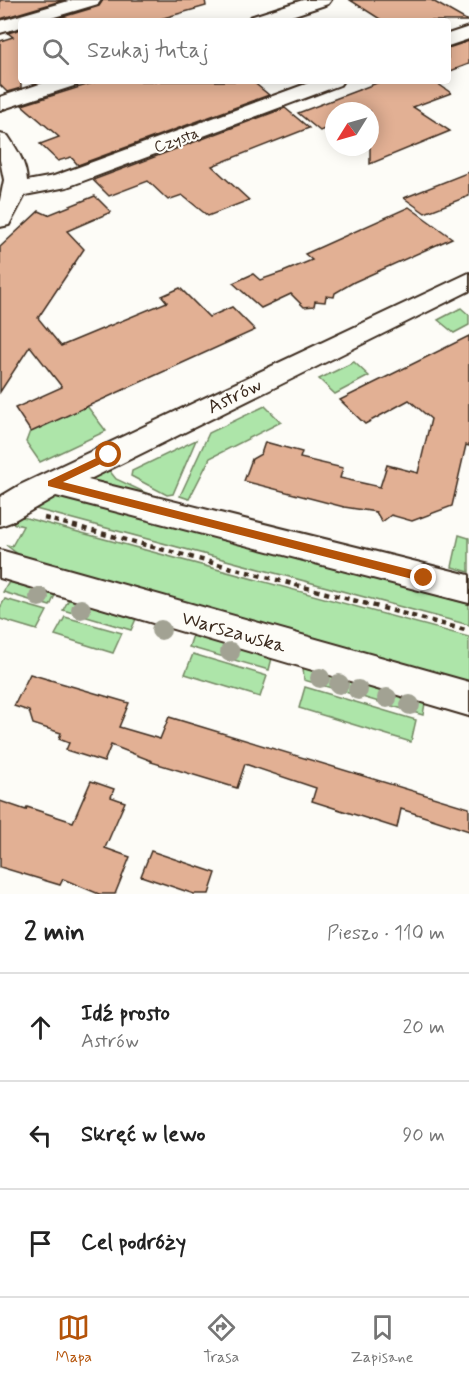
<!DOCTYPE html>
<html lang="pl">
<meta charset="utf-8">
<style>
:root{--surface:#fff;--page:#f6f6f6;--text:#222;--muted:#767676;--line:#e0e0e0;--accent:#b45309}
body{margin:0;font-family:Mynerve,sans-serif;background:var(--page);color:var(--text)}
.compass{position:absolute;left:325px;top:102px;width:54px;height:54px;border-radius:50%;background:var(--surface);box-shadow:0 3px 15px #0003;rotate:233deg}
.stop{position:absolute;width:18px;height:18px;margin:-14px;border:4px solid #b45309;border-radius:50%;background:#fff}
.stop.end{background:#b45309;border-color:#fff;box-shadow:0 2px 6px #0008}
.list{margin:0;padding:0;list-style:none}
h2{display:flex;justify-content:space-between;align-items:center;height:78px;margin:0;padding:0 24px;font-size:26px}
h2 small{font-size:20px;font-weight:400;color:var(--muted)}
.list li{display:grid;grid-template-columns:39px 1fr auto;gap:18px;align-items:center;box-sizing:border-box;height:108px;padding:0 24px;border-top:2px solid var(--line)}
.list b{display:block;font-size:22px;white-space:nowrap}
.list p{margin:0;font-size:20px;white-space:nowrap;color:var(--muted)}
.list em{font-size:20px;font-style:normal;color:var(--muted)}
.icon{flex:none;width:33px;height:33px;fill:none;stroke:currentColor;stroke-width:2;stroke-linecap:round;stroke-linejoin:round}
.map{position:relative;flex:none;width:469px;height:894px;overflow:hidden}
.search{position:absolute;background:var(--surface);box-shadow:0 3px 15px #0003;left:18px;right:18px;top:18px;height:66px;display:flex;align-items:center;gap:15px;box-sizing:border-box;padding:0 21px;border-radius:6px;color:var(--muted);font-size:22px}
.sheet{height:402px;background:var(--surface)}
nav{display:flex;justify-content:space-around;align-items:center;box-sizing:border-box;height:84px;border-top:2px solid var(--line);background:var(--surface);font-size:16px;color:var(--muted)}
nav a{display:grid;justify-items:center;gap:3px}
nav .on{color:var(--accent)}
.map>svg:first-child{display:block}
</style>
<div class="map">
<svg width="469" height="894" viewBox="0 0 469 894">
<rect width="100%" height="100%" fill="#fdfcf7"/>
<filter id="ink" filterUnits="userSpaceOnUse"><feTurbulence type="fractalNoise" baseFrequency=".0167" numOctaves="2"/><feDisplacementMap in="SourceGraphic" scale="12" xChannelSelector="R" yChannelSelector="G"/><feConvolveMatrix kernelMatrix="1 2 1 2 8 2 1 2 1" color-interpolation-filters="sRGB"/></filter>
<g filter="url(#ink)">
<g fill="#ade5a9" stroke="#748864" stroke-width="1.5">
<polygon points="461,308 469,315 469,325 454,333 438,320"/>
<polygon points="354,362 369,376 335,394 319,379"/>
<polygon points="87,406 106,431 40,462 26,442 30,431"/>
<polygon points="265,406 281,422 210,458 189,499 180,496 209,433"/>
<polygon points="196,440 173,494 167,495 131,476 132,471"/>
<polygon points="108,469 116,479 161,500 78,483"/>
<polygon points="55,494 469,604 469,625 28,507"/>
<polygon points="15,515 469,637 469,682 19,555 6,545 12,546 23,526 9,522"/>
<polygon points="459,535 469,538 469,572 452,567"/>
<polygon points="9,582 55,595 50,606 3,592"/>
<polygon points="5,599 47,611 37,630 0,619 0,608"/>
<polygon points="69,599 136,619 131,630 63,610"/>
<polygon points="65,617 122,633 113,653 55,635"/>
<polygon points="193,635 272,658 269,670 189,647"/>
<polygon points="193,654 267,676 260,697 185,674"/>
<polygon points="303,667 425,703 423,715 304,680"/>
<polygon points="305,687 416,720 411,742 299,708"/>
</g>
<g fill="#e2b094" stroke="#3b2a1e" stroke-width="1.5">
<polygon points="0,0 64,0 0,19"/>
<polygon points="103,0 205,0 206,6 153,21 49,21 99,6"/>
<polygon points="350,0 431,0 468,21 383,21"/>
<polygon points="21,29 21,88 7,92 0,85 0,41 13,37 8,33"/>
<polygon points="469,41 469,64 448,72 448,48"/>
<polygon points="99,81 252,81 269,95 78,165 71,157 58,161 40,144 59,137 22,105"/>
<polygon points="382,81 434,81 451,93 413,107 450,131 370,164 370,111 334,111 334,125 320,131 298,113"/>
<polygon points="285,108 309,128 212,166 249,200 208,216 182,195 168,200 148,181 109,196 93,180"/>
<polygon points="469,172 469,196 425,213 404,198"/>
<polygon points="95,196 111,212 67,231 84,249 38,318 61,346 167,302 162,296 180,288 209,317 232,307 255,330 31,432 15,408 62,387 30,346 0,392 0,247 39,211 48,215"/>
<polygon points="409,207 452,238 354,282 335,293 334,297 326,296 325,302 315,301 314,306 304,307 291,294 261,308 233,283 253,274 260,280 283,272 312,260 305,254"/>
<polygon points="469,336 469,446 466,445 452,506 412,521 391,515 382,522 376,512 344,507 244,481 252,459 261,454 265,442 302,452 300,458 343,468 340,478 380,487 387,465 418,473 431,419 409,400 365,424 340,400"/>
<polygon points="30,674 129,703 119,727 160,739 169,717 469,808 469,831 401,809 397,828 312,801 316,788 245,764 237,788 151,762 152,761 111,745 104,762 66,750 69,743 59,739 61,733 33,724 29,711 14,706"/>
<polygon points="91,781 114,789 111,797 125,802 105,848 130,857 115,894 99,894 63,879 60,885 0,867 0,801 26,810 27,807 73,822"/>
<polygon points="151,851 216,873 209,894 194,894 141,876"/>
</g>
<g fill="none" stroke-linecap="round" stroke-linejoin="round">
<g stroke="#3b2a1e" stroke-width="4">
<g id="minor">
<polygon points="72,0 101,0 98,4 41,21 21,21 21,27 0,33 0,21"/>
<polygon points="303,0 331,0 328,4 276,21 248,21 250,17"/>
<polygon points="469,27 469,39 448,46 448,34"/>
<polygon points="49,81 80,81 77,85 0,110 0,97"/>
<path d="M314 81H343L340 85 67 187 25 195 9 225 0 227V200L4 180 0 160V134L8 136C18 151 26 163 27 181L54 176Z"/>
<polygon points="469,273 469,291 88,480 469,575 469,603 56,496 11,522 0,526 0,497 20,485"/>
<polygon points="0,550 469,682 469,716 0,578"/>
</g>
</g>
<polyline stroke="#3b2a1e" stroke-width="4.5" stroke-dasharray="5 5" stroke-linecap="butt" points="44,518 469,631"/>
<use href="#minor" fill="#fdfcf7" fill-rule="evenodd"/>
</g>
<g fill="#a2a293">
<circle cx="39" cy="597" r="10"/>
<circle cx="81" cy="609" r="10"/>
<circle cx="161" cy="630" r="10"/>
<circle cx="230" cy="652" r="10"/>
<circle cx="320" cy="678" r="10"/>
<circle cx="339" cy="684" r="10"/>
<circle cx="358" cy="690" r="10"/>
<circle cx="387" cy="698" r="10"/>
<circle cx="410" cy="705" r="10"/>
</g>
</g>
<polygon fill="#b45309" points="109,452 114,455 113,458 63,482 424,573 430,578 424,582 48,486 48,481"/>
<g text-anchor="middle" stroke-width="4.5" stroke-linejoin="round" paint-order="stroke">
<g font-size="16" fill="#3b2a1e" stroke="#fdfcf7">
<text transform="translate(176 139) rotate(-20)" y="6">Czysta</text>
</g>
<g font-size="20" fill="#3b2a1e" stroke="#fdfcf7">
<text transform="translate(234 395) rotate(-26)" y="7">Astrów</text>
<text transform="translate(234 631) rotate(16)" y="7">Warszawska</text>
</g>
</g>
</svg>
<svg class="compass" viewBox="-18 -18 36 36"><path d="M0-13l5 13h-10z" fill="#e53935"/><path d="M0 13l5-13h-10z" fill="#767676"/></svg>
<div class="stop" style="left:109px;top:455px"></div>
<div class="stop end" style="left:424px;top:578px"></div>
<div class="search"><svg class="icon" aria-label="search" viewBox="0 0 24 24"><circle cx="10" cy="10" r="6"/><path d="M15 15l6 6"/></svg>Szukaj tutaj</div>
</div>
<section class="sheet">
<h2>2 min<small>Pieszo · 110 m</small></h2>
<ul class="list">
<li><svg class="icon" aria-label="ahead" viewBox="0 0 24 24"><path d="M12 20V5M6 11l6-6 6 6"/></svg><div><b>Idź prosto</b><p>Astrów</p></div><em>20 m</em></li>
<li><svg class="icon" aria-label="left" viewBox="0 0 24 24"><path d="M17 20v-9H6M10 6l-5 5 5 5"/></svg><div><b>Skręć w lewo</b></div><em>90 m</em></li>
<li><svg class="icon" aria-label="arrive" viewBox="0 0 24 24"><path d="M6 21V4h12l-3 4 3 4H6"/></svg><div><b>Cel podróży</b></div></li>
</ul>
</section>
<nav>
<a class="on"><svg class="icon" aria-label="map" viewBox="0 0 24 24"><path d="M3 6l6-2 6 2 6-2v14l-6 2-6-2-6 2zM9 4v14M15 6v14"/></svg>Mapa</a>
<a><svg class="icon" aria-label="directions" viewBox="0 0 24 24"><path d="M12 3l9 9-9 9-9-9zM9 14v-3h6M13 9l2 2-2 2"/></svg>Trasa</a>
<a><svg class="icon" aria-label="saved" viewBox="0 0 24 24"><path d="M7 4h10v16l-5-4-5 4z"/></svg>Zapisane</a>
</nav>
